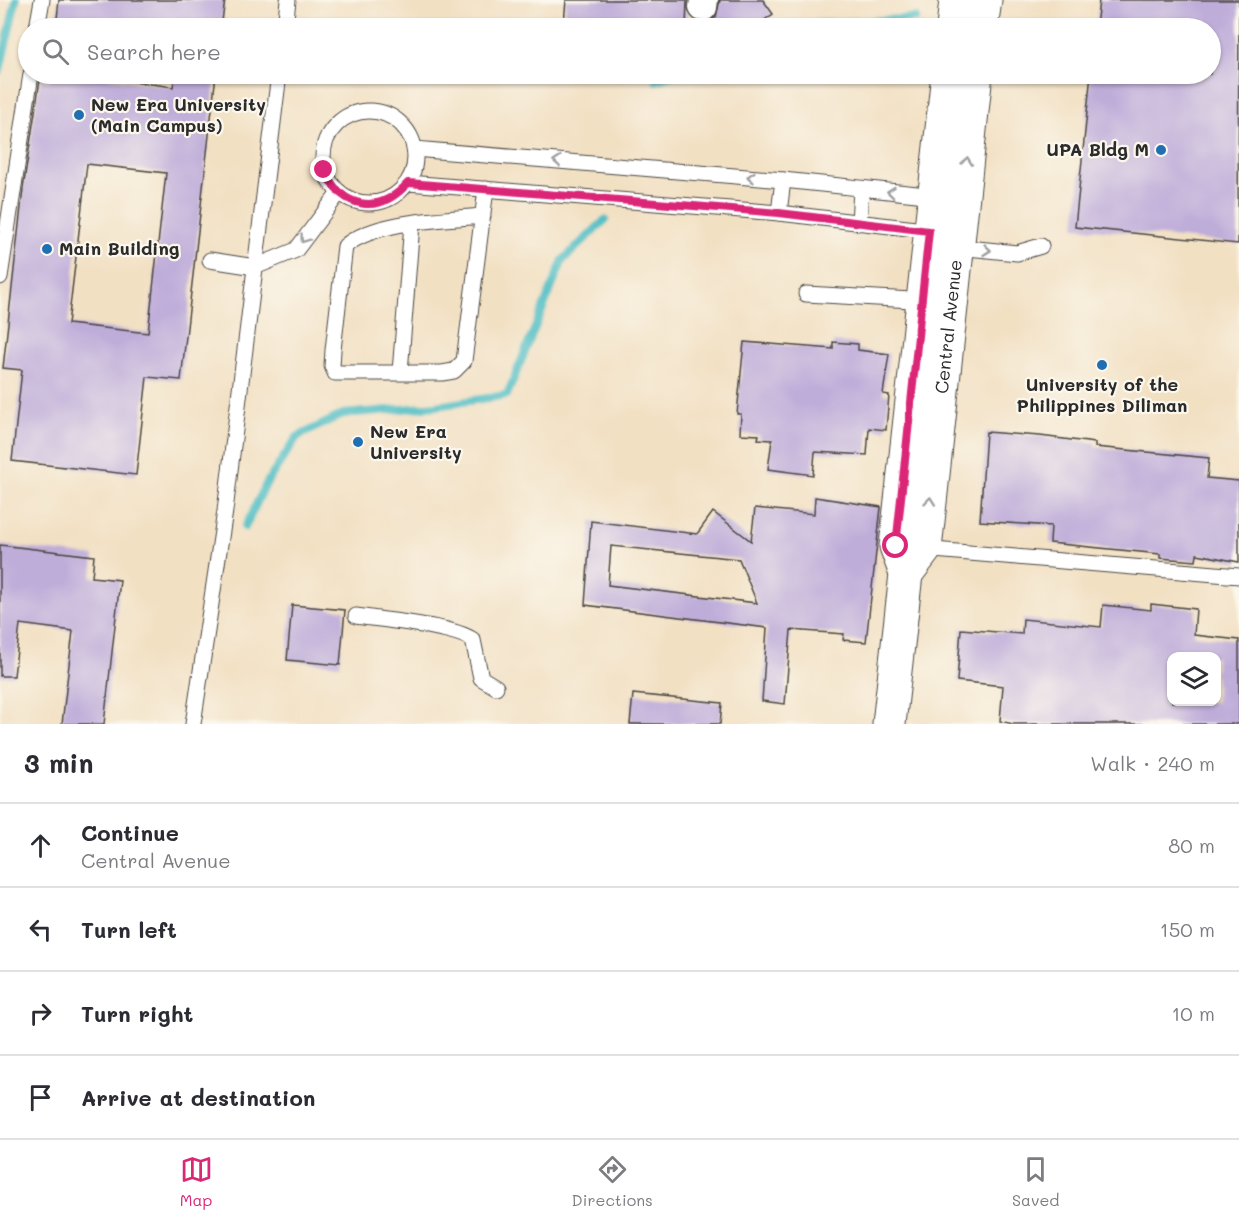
<!DOCTYPE html>
<meta charset="utf-8">
<style>
:root{--surface:#fff;--page:#f7f7f7;--text:#2b2b33;--muted:#7c7c81;--line:#e1e1e2;--accent:#db2777}
body{margin:0;font-family:Mali,sans-serif;background:var(--page);color:var(--text)}
.controls{position:absolute;right:18px;bottom:18px;display:grid;overflow:hidden;border-radius:12px;box-shadow:0 2px 4px #0004}
.controls button{width:54px;height:54px;display:grid;place-items:center;padding:0;border:0;border-bottom:2px solid var(--line);background:var(--surface);color:var(--text);font:30px sans-serif}
.stop{position:absolute;width:18px;height:18px;margin:-14px;border:4px solid #db2777;border-radius:50%;background:#fff}
.stop.end{background:#db2777;border-color:#fff;box-shadow:0 2px 6px #0008}
.list{margin:0;padding:0;list-style:none}
h2{display:flex;justify-content:space-between;align-items:center;height:78px;margin:0;padding:0 24px;font-size:26px}
h2 small{font-size:20px;font-weight:400;color:var(--muted)}
.list li{display:grid;grid-template-columns:39px 1fr auto;gap:18px;align-items:center;box-sizing:border-box;height:84px;padding:0 24px;border-top:2px solid var(--line)}
.list b{display:block;font-size:22px;white-space:nowrap}
.list p{margin:0;font-size:20px;white-space:nowrap;color:var(--muted)}
.list em{font-size:20px;font-style:normal;color:var(--muted)}
.icon{flex:none;width:33px;height:33px;fill:none;stroke:currentColor;stroke-width:2;stroke-linecap:round;stroke-linejoin:round}
.map{position:relative;flex:none;width:1239px;height:724px;overflow:hidden}
.search{position:absolute;background:var(--surface);box-shadow:0 2px 4px #0004;left:18px;right:18px;top:18px;height:66px;display:flex;align-items:center;gap:15px;box-sizing:border-box;padding:0 21px;border-radius:33px;color:var(--muted);font-size:22px}
.sheet{height:414px;background:var(--surface)}
nav{display:flex;justify-content:space-around;align-items:center;box-sizing:border-box;height:84px;border-top:2px solid var(--line);background:var(--surface);font-size:16px;color:var(--muted)}
nav a{display:grid;justify-items:center;gap:3px}
nav .on{color:var(--accent)}
.map>svg:first-child{display:block}
</style>
<div class="map">
<svg width="1239" height="724" viewBox="0 0 1239 724">
<rect width="100%" height="100%" fill="#fbf7ec"/>
<filter id="ink" filterUnits="userSpaceOnUse"><feTurbulence type="fractalNoise" baseFrequency=".0167" numOctaves="2"/><feDisplacementMap in="SourceGraphic" scale="12" xChannelSelector="R" yChannelSelector="G"/><feConvolveMatrix kernelMatrix="1 2 1 2 8 2 1 2 1" color-interpolation-filters="sRGB"/></filter>
<filter id="wash" filterUnits="userSpaceOnUse"><feTurbulence type="fractalNoise" baseFrequency=".008" numOctaves="4" result="noise"/><feDisplacementMap in="SourceGraphic" scale="24" xChannelSelector="R" yChannelSelector="G"/><feGaussianBlur stdDeviation="1.35" result="paint"/><feColorMatrix in="noise" values="0 0 0 0 0 0 0 0 0 0 0 0 0 0 0 0 0 1.4 0 .05"/><feComposite in="paint" operator="in"/></filter>
<g filter="url(#wash)">
<rect width="100%" height="100%" fill="#f2e0c3"/>
<g fill="none" stroke-linecap="round" stroke-linejoin="round">
<g stroke="#4fbec4" stroke-width="8">
<polyline points="796,28 803,25 916,18"/>
<polyline points="0,70 16,0"/>
<polyline points="656,81 676,74"/>
<polyline points="245,527 266,484 297,437 343,414 436,406 507,395 563,260 605,220"/>
</g>
</g>
<g id="blocks">
<g fill="#beacd9" fill-rule="evenodd">
<polygon points="59,0 225,0 221,28 56,28"/>
<polygon points="566,0 687,0 686,28 591,28 591,25 564,23"/>
<polygon points="720,0 763,0 773,14 753,28 715,28 710,22 716,17"/>
<polygon points="1099,0 1239,0 1238,244 1075,227 1091,74 1210,74 1210,28 1096,28"/>
<path d="M51 74H109L108 78 173 87 175 74H216L181 380 147 377 136 475 12 461 22 370 3 368 23 189 40 80 50 81ZM87 164 166 173 148 333 68 324Z"/>
<polygon points="744,342 833,349 833,342 858,344 858,350 889,354 883,394 889,395 886,430 869,428 867,455 815,452 813,475 768,469 772,440 758,439 759,435 740,434 741,414 737,414"/>
<polygon points="986,432 1040,436 1095,443 1095,447 1209,458 1207,478 1239,481 1239,562 1197,554 1196,561 1160,558 1160,554 1050,543 1051,526 980,521"/>
<path d="M815 497 881 507 866 642 843 640 844 634 791 630 785 704 762 701 767 628 585 605 591 521 697 534 713 512 751 541 755 508 814 514ZM611 546 739 559 757 603 608 585Z"/>
<polygon points="0,545 94,556 92,577 120,580 104,724 62,724 73,631 20,624 14,676 0,676"/>
<path d="M1151 604 1196 609 1194 635 1239 640V724H1013L1000 721 1003 686 957 681 961 629 1022 634 1023 619 1101 627 1103 605 1151 610ZM1172 657H1216V702H1172Z"/>
<polygon points="292,605 345,610 340,665 287,660"/>
<polygon points="633,694 722,703 720,724 630,724"/>
</g>
</g>
</g>
<g filter="url(#ink)">
<use href="#blocks" fill-opacity="0" stroke="#494642" stroke-width="1.5"/>
<g fill="none" stroke-linecap="round" stroke-linejoin="round">
<g stroke="#494642" stroke-width="17">
<g id="service">
<polyline points="37,28 42,0"/>
<polyline points="285,28 288,0"/>
<circle cx="369" cy="157" r="46"/>
<polyline points="414,149 783,180 936,196"/>
<polyline points="408,183 779,213 933,231"/>
<polyline points="779,213 783,180"/>
<path d="M483 216C442 220 377 220 345 246L333 350 332 366 335 373H442L454 371 464 361 486 189"/>
<polyline points="859,223 861,189"/>
<polyline points="958,247 1017,253 1041,246"/>
<polyline points="210,260 255,267 296,250 339,193"/>
<polyline points="0,277 31,74"/>
<polyline points="806,294 912,300"/>
<polyline points="400,372 412,224"/>
<polyline points="922,549 1239,576"/>
<path d="M356 616C383 620 454 626 473 640L481 678 496 687"/>
<polyline points="193,724 225,511 279,74"/>
</g>
</g>
<g stroke="#494642" stroke-width="31">
<polyline id="minor" points="703,7 704,0"/>
</g>
<g stroke="#494642" stroke-width="35">
<g id="secondary">
<polyline points="953,28 956,0"/>
<polyline points="981,28 985,0"/>
<path id="s1" d="M906 574 925 549 976 74"/>
<polyline points="889,724 906,574 896,546 948,74"/>
</g>
</g>
<use href="#service" stroke="#fff" stroke-width="15"/>
<use href="#minor" stroke="#fff" stroke-width="28"/>
<use href="#secondary" stroke="#fff" stroke-width="33"/>
</g>
<defs><path id="oneway-chevron" d="M-2-3.5L2.5 0L-2 3.5" fill="none" stroke-width="1.6" stroke-linecap="round" stroke-linejoin="round" transform="scale(1.5)"/></defs>
<g stroke="#a0a0a0">
<use href="#oneway-chevron" transform="translate(557 161) rotate(-175)"/>
<use href="#oneway-chevron" transform="translate(967 161) rotate(-84)"/>
<use href="#oneway-chevron" transform="translate(751 177) rotate(-175)"/>
<use href="#oneway-chevron" transform="translate(891 192) rotate(-174)"/>
<use href="#oneway-chevron" transform="translate(304 239) rotate(126)"/>
<use href="#oneway-chevron" transform="translate(987 250) rotate(6)"/>
<use href="#oneway-chevron" transform="translate(930 501) rotate(-84)"/>
</g>
</g>
<g fill="none" stroke-linecap="round" stroke-linejoin="round" filter="url(#ink)">
<path stroke="#db2777" stroke-width="8" d="M324 170C343 210 379 215 408 183L779 213 929 231 896 546"/>
</g>
<g fill="#1f6fb2" stroke="#fbf7ec" stroke-width="2">
<circle cx="79" cy="115" r="6"/>
<circle cx="1161" cy="150" r="6"/>
<circle cx="47" cy="249" r="6"/>
<circle cx="1102" cy="365" r="6"/>
<circle cx="358" cy="442" r="6"/>
</g>
<g text-anchor="middle" stroke-width="4.5" stroke-linejoin="round" paint-order="stroke">
<g font-size="18" font-weight="bold" fill="#2b2b2b" stroke="#fbf7ec" text-anchor="start">
<text x="91" y="111">New Era University<tspan x="91" dy="21">(Main Campus)</tspan></text>
<text x="1149" y="156" text-anchor="end">UPA Bldg M</text>
<text x="59" y="255">Main Building</text>
<text x="1102" y="391" text-anchor="middle">University of the<tspan x="1102" dy="21">Philippines Diliman</tspan></text>
<text x="370" y="438">New Era<tspan x="370" dy="21">University</tspan></text>
</g>
<g font-size="18" fill="#2b2b2b" stroke="#fbf7ec">
<text dy="6" stroke="none"><textPath href="#s1" startOffset="255">Central Avenue</textPath></text>
</g>
</g>
</svg>
<div class="controls">
<button><svg class="icon" aria-label="layers" viewBox="0 0 24 24"><path d="M12 4l9 5-9 5-9-5zM3 14l9 5 9-5"/></svg></button>
</div>
<div class="stop" style="left:896px;top:546px"></div>
<div class="stop end" style="left:324px;top:170px"></div>
<div class="search"><svg class="icon" aria-label="search" viewBox="0 0 24 24"><circle cx="10" cy="10" r="6"/><path d="M15 15l6 6"/></svg>Search here</div>
</div>
<section class="sheet">
<h2>3 min<small>Walk · 240 m</small></h2>
<ul class="list">
<li><svg class="icon" aria-label="ahead" viewBox="0 0 24 24"><path d="M12 20V5M6 11l6-6 6 6"/></svg><div><b>Continue</b><p>Central Avenue</p></div><em>80 m</em></li>
<li><svg class="icon" aria-label="left" viewBox="0 0 24 24"><path d="M17 20v-9H6M10 6l-5 5 5 5"/></svg><div><b>Turn left</b></div><em>150 m</em></li>
<li><svg class="icon" aria-label="right" viewBox="0 0 24 24"><path d="M7 20v-9h11M14 6l5 5-5 5"/></svg><div><b>Turn right</b></div><em>10 m</em></li>
<li><svg class="icon" aria-label="arrive" viewBox="0 0 24 24"><path d="M6 21V4h12l-3 4 3 4H6"/></svg><div><b>Arrive at destination</b></div></li>
</ul>
</section>
<nav>
<a class="on"><svg class="icon" aria-label="map" viewBox="0 0 24 24"><path d="M3 6l6-2 6 2 6-2v14l-6 2-6-2-6 2zM9 4v14M15 6v14"/></svg>Map</a>
<a><svg class="icon" aria-label="directions" viewBox="0 0 24 24"><path d="M12 3l9 9-9 9-9-9zM9 14v-3h6M13 9l2 2-2 2"/></svg>Directions</a>
<a><svg class="icon" aria-label="saved" viewBox="0 0 24 24"><path d="M7 4h10v16l-5-4-5 4z"/></svg>Saved</a>
</nav>
